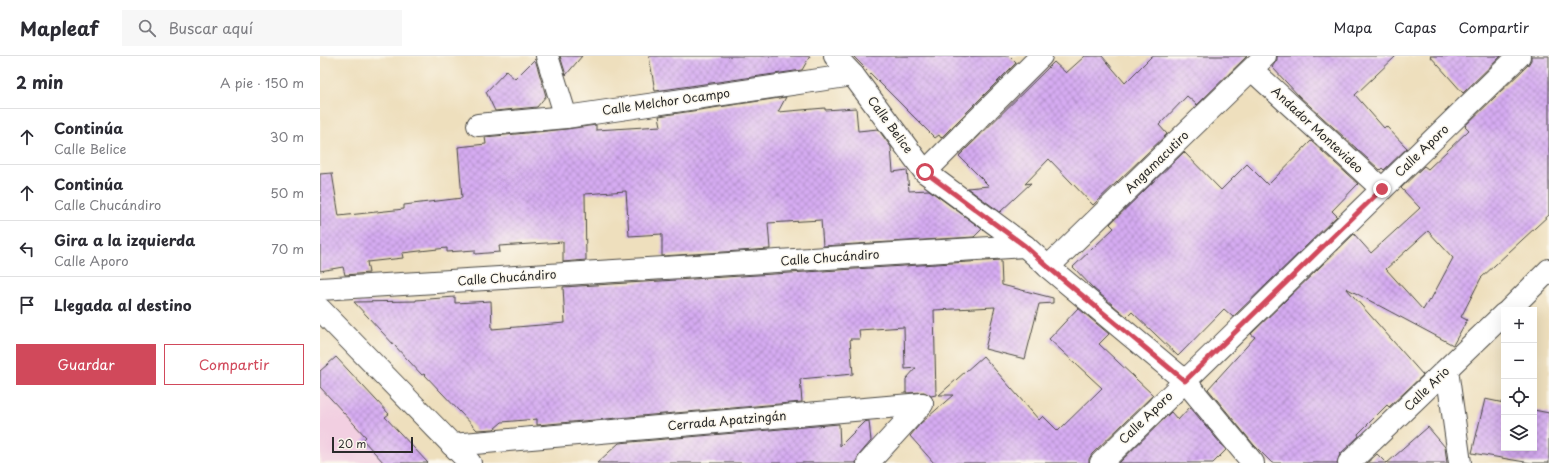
<!DOCTYPE html>
<html lang="es">
<meta charset="utf-8">
<style>
:root{--surface:#fff;--page:#f7f7f7;--text:#2b2b33;--muted:#7c7c81;--line:#e1e1e2;--accent:#d1495b}
body{margin:0;font-family:"Playpen Sans",sans-serif;background:var(--page);color:var(--text)}
.controls{position:absolute;right:12px;bottom:12px;display:grid;overflow:hidden;border-radius:0px;box-shadow:0 4px 16px #0002}
.controls button{width:36px;height:36px;display:grid;place-items:center;padding:0;border:0;border-bottom:1px solid var(--line);background:var(--surface);color:var(--text);font:20px sans-serif}
.scale{position:absolute;left:12px;bottom:10px;width:81px;box-sizing:border-box;padding-left:4px;border:2px solid #2b2b2b;border-top:0;font-size:11px;line-height:14px;white-space:nowrap;color:#2b2b2b;-webkit-text-stroke:3px #fbf7ec;paint-order:stroke}
.stop{position:absolute;width:12px;height:12px;margin:-9px;border:3px solid #d1495b;border-radius:50%;background:#fff}
.stop.end{background:#d1495b;border-color:#fff;box-shadow:0 1px 4px #0008}
.list{margin:0;padding:0;list-style:none}
h2{display:flex;justify-content:space-between;align-items:center;height:52px;margin:0;padding:0 16px;font-size:17px}
h2 small{font-size:13px;font-weight:400;color:var(--muted)}
.list li{display:grid;grid-template-columns:26px 1fr auto;gap:12px;align-items:center;box-sizing:border-box;height:56px;padding:0 16px;border-top:1px solid var(--line)}
.list b{display:block;font-size:15px;white-space:nowrap}
.list p{margin:0;font-size:13px;white-space:nowrap;color:var(--muted)}
.list em{font-size:13px;font-style:normal;color:var(--muted)}
.actions{display:flex;gap:8px;padding:12px 16px}
.actions a{flex:1;padding:9px 0;border:1px solid var(--accent);border-radius:0px;text-align:center;font-size:14px;color:var(--accent)}
.actions .main{background:var(--accent);color:#fff}
.icon{flex:none;width:22px;height:22px;fill:none;stroke:currentColor;stroke-width:2;stroke-linecap:round;stroke-linejoin:round}
.map{position:relative;flex:none;width:1229px;height:407px;overflow:hidden}
header{display:flex;align-items:center;gap:24px;box-sizing:border-box;height:56px;padding:0 20px;background:var(--surface);border-bottom:1px solid var(--line)}
header strong{font-size:19px}
nav{display:flex;gap:22px;margin-inline-start:auto;font-size:14px}
.search{width:280px;height:36px;background:var(--page);display:flex;align-items:center;gap:10px;box-sizing:border-box;padding:0 14px;border-radius:0px;color:var(--muted);font-size:15px}
main{display:flex}
aside{flex:1;background:var(--surface)}
.map>svg:first-child{display:block}
</style>
<header>
<strong>Mapleaf</strong>
<div class="search"><svg class="icon" aria-label="search" viewBox="0 0 24 24"><circle cx="10" cy="10" r="6"/><path d="M15 15l6 6"/></svg>Buscar aquí</div>
<nav><a>Mapa</a><a>Capas</a><a>Compartir</a></nav>
</header>
<main>
<aside>
<h2>2 min<small>A pie · 150 m</small></h2>
<ul class="list">
<li><svg class="icon" aria-label="ahead" viewBox="0 0 24 24"><path d="M12 20V5M6 11l6-6 6 6"/></svg><div><b>Continúa</b><p>Calle Belice</p></div><em>30 m</em></li>
<li><svg class="icon" aria-label="ahead" viewBox="0 0 24 24"><path d="M12 20V5M6 11l6-6 6 6"/></svg><div><b>Continúa</b><p>Calle Chucándiro</p></div><em>50 m</em></li>
<li><svg class="icon" aria-label="left" viewBox="0 0 24 24"><path d="M17 20v-9H6M10 6l-5 5 5 5"/></svg><div><b>Gira a la izquierda</b><p>Calle Aporo</p></div><em>70 m</em></li>
<li><svg class="icon" aria-label="arrive" viewBox="0 0 24 24"><path d="M6 21V4h12l-3 4 3 4H6"/></svg><div><b>Llegada al destino</b></div></li>
</ul>
<div class="actions"><a class="main">Guardar</a><a>Compartir</a></div>
</aside>
<div class="map">
<svg width="1229" height="407" viewBox="0 0 1229 407">
<defs>
<pattern id="building-cross-hatch" width="8" height="8" patternUnits="userSpaceOnUse"><rect width="8" height="8" fill="#d6acf2"/><path d="M0 0l8 8M0 8l8-8" fill="none" stroke="#ae8cc4"/></pattern>
</defs>
<rect width="100%" height="100%" fill="#fbf7ec"/>
<filter id="ink" filterUnits="userSpaceOnUse"><feTurbulence type="fractalNoise" baseFrequency=".025" numOctaves="2"/><feDisplacementMap in="SourceGraphic" scale="8" xChannelSelector="R" yChannelSelector="G"/><feConvolveMatrix kernelMatrix="1 2 1 2 8 2 1 2 1" color-interpolation-filters="sRGB"/></filter>
<filter id="wash" filterUnits="userSpaceOnUse"><feTurbulence type="fractalNoise" baseFrequency=".012" numOctaves="4" result="noise"/><feDisplacementMap in="SourceGraphic" scale="16" xChannelSelector="R" yChannelSelector="G"/><feGaussianBlur stdDeviation="0.9" result="paint"/><feColorMatrix in="noise" values="0 0 0 0 0 0 0 0 0 0 0 0 0 0 0 0 0 1.4 0 .05"/><feComposite in="paint" operator="in"/></filter>
<g filter="url(#wash)">
<rect width="100%" height="100%" fill="#eedfbd"/>
<polygon fill="#f2cfe1" points="0,305 100,407 0,407"/>
<g id="blocks">
<g fill="url(#building-cross-hatch)" fill-rule="evenodd">
<polygon points="240,0 262,0 246,19"/>
<polygon points="329,0 490,0 482,14 335,35"/>
<polygon points="533,0 689,0 696,7 621,82 619,79 615,82"/>
<polygon points="765,0 782,0 805,27 832,0 927,0 877,49 867,40 839,69 847,78 773,149 729,103 705,128 711,127 680,156 647,132 669,130 639,100 734,6 746,17"/>
<polygon points="957,0 1076,0 1035,39 1064,72 1066,70 1087,92 1064,114 1062,112 1060,114 979,40 952,11 957,4"/>
<polygon points="1110,0 1181,0 1143,37"/>
<path d="M1211 0H1229V159L1161 222 1141 261 1147 264 1133 289 1026 232 1103 319 1069 351 1067 349 1038 378 1039 380 1020 398 1017 407H952L934 389 888 333 935 281 931 278 1034 178 1051 197 1100 152 1081 132 1104 110 1108 113 1149 74 1145 70 1208 9 1211 4ZM1108 175 1133 202 1110 245 1109 244 1103 254 1066 213Z"/>
<polygon points="215,3 226,40 217,51 175,55 166,36 186,15 195,23"/>
<polygon points="466,41 458,56 505,52 505,54 536,52 538,75 558,73 571,91 573,116 587,114 589,135 609,134 662,173 654,181 503,190 501,164 448,167 450,193 342,200 342,178 309,180 306,135 265,138 266,204 243,206 243,186 179,190 180,196 155,198 155,194 127,196 127,192 82,197 83,202 47,206 49,217 25,219 23,211 0,215 0,118 12,117 19,160 84,153 84,149 142,142 138,91 166,88 165,81 247,73 276,69 276,74 341,70 339,60"/>
<polygon points="991,85 1038,128 1012,155 1017,160 913,261 904,253 858,300 812,256 807,261 773,232 753,211 794,172 790,168 864,96 901,134 927,108 948,129"/>
<polygon points="681,204 682,229 733,242 733,247 719,248 705,303 665,293 675,251 614,254 616,339 611,340 604,336 586,337 586,323 596,312 585,313 584,271 539,274 540,283 530,283 533,318 480,323 482,346 217,369 217,363 182,366 174,373 157,374 104,318 102,319 34,246 96,245 96,244 135,241 135,247 171,245 172,273 245,267 243,231"/>
<polygon points="758,252 789,278 779,288 833,339 772,398 769,403 769,407 614,407 590,380 600,368 633,339 619,339 663,300 719,364 723,360 738,375 782,332 729,283"/>
<polygon points="16,301 69,358 65,361 108,407 64,407 43,384 46,381 0,331 0,315"/>
<polygon points="1165,343 1184,347 1184,392 1214,392 1214,354 1229,357 1229,407 1211,407 1152,397"/>
<polygon points="870,351 906,394 893,407 799,407 851,356 858,364"/>
<polygon points="549,365 551,385 539,399 536,407 277,407 299,387 519,368 520,390 544,366"/>
<polygon points="1108,371 1125,391 1127,407 1067,407"/>
<polygon points="1057,398 1066,407 1047,407"/>
</g>
</g>
</g>
<g filter="url(#ink)">
<use href="#blocks" fill-opacity="0" stroke="#484641" stroke-width="1"/>
<g fill="none" stroke-linecap="round" stroke-linejoin="round">
<g stroke="#484641" stroke-width="24">
<g id="minor">
<polyline points="227,0 246,61"/>
<polyline points="515,0 533,19 605,116 705,190 728,211 865,325 933,407"/>
<polyline points="932,14 1062,133"/>
<polyline points="158,69 246,61 533,19"/>
<polyline points="605,116 721,0"/>
<polyline points="728,211 945,0"/>
<polyline points="0,233 705,190"/>
<polyline points="1189,254 1229,214"/>
<polyline points="1127,314 1140,407"/>
<polyline points="132,389 602,348"/>
<polyline points="548,407 602,348"/>
<polyline points="781,407 1199,0"/>
<polyline points="1029,407 1184,258"/>
</g>
</g>
<g stroke="#484641" stroke-width="24">
<polyline id="tertiary" points="0,253 150,407"/>
</g>
<use href="#minor" stroke="#fff" stroke-width="22"/>
<use href="#tertiary" stroke="#fff" stroke-width="22"/>
</g>
</g>
<g fill="none" stroke-linecap="round" stroke-linejoin="round" filter="url(#ink)">
<polyline stroke="#d1495b" stroke-width="5" points="605,116 705,190 728,211 865,325 1062,133"/>
</g>
<g text-anchor="middle" stroke-width="3" stroke-linejoin="round" paint-order="stroke">
<g font-size="12" fill="#2b2b2b" stroke="#fbf7ec">
<text transform="translate(346 46) rotate(-8)" y="4">Calle Melchor Ocampo</text>
<text transform="translate(570 69) rotate(54)" y="4">Calle Belice</text>
<text transform="translate(997 74) rotate(43)" y="4">Andador Montevideo</text>
<text transform="translate(1102 95) rotate(-44)" y="4">Calle Aporo</text>
<text transform="translate(837 106) rotate(-44)" y="4">Angamacutiro</text>
<text transform="translate(510 202) rotate(-4)" y="4">Calle Chucándiro</text>
<text transform="translate(187 222) rotate(-4)" y="4">Calle Chucándiro</text>
<text transform="translate(1107 333) rotate(-44)" y="4">Calle Ario</text>
<text transform="translate(826 362) rotate(-44)" y="4">Calle Aporo</text>
<text transform="translate(407 365) rotate(-5)" y="4">Cerrada Apatzingán</text>
</g>
</g>
</svg>
<div class="controls">
<button>+</button>
<button>−</button>
<button><svg class="icon" aria-label="locate" viewBox="0 0 24 24"><circle cx="12" cy="12" r="6"/><path d="M12 2v4M12 18v4M2 12h4M18 12h4"/></svg></button>
<button><svg class="icon" aria-label="layers" viewBox="0 0 24 24"><path d="M12 4l9 5-9 5-9-5zM3 14l9 5 9-5"/></svg></button>
</div>
<div class="scale">20 m</div>
<div class="stop" style="left:605px;top:116px"></div>
<div class="stop end" style="left:1062px;top:133px"></div>
</div>
</main>
